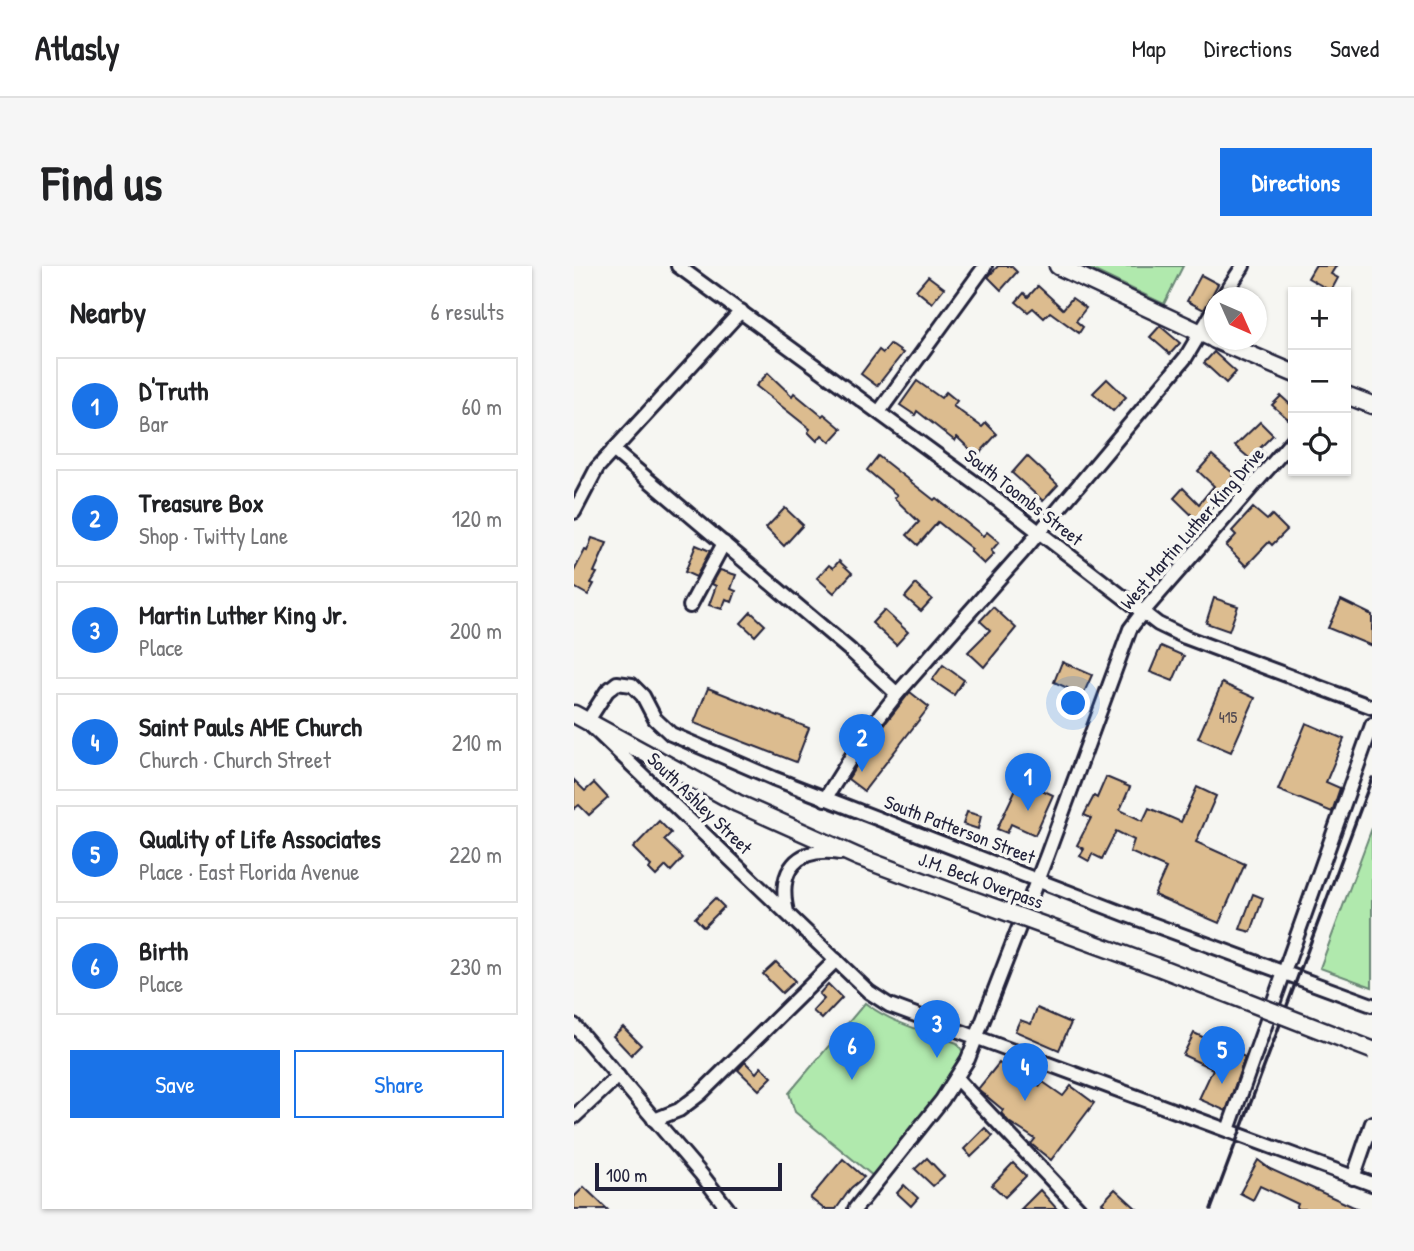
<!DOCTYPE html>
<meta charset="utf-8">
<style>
:root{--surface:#fff;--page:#f6f6f6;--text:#202124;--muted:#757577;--line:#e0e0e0;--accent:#1a73e8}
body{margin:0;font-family:"Patrick Hand",sans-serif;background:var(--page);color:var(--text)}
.controls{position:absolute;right:21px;top:21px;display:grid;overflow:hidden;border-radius:0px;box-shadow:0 2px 5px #0004}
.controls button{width:63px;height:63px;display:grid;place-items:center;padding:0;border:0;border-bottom:2px solid var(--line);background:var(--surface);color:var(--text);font:35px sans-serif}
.compass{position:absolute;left:630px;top:21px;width:63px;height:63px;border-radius:50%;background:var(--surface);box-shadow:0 2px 5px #0004;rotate:135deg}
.scale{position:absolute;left:21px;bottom:18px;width:187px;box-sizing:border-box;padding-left:7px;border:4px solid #22223b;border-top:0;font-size:19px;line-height:24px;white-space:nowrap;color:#22223b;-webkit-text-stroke:5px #f6f6f2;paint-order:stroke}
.you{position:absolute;left:500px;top:438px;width:24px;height:24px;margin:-18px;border:5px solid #fff;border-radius:50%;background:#1a73e8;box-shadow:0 0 0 10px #1a73e833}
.badge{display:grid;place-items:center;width:46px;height:46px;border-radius:50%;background:var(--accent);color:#fff;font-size:23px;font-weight:700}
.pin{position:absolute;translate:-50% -58px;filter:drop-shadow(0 2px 4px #0008)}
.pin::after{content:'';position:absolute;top:37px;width:24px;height:21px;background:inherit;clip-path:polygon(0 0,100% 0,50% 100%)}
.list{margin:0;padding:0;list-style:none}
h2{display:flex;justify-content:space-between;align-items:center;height:91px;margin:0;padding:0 28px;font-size:30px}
h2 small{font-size:23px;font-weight:400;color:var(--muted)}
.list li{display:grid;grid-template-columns:46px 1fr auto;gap:21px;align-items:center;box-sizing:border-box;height:98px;margin:0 14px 14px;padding:0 14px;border:2px solid var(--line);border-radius:0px}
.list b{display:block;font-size:26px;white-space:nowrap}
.list p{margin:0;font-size:23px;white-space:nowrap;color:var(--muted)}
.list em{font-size:23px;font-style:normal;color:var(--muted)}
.actions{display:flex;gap:14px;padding:21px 28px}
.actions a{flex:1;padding:16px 0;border:2px solid var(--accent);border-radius:0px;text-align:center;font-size:24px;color:var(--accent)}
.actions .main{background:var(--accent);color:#fff}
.icon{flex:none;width:38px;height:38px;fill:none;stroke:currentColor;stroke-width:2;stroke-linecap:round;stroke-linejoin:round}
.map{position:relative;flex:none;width:798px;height:943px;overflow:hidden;border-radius:0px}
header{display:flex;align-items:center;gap:42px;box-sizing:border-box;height:98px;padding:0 35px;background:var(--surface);border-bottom:2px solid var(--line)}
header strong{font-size:33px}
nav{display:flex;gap:38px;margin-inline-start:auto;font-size:24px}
.intro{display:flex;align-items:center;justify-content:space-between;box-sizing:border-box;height:168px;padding:0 42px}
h1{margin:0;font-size:49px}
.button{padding:18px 32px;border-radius:0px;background:var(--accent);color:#fff;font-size:24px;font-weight:700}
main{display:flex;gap:42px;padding:0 42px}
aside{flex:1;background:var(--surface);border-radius:0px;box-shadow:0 2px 5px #0004}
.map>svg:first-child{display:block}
</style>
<header>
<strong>Atlasly</strong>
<nav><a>Map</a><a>Directions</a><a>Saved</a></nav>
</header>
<div class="intro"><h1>Find us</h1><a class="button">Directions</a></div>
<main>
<aside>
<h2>Nearby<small>6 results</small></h2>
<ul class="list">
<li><span class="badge">1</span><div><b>D'Truth</b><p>Bar</p></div><em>60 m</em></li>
<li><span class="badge">2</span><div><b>Treasure Box</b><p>Shop · Twitty Lane</p></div><em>120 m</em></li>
<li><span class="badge">3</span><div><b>Martin Luther King Jr.</b><p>Place</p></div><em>200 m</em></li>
<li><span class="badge">4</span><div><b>Saint Pauls AME Church</b><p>Church · Church Street</p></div><em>210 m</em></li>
<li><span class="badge">5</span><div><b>Quality of Life Associates</b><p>Place · East Florida Avenue</p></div><em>220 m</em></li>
<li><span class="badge">6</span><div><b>Birth</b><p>Place</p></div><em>230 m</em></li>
</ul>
<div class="actions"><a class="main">Save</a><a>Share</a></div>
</aside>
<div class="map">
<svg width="798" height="943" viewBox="0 0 798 943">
<rect width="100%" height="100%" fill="#f6f6f2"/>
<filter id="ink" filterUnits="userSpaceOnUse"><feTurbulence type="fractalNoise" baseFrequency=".0143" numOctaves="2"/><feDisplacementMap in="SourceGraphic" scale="14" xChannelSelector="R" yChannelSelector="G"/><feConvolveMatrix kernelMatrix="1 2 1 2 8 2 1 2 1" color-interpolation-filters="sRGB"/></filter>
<g filter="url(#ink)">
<g fill="#b0e9ad" stroke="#698674" stroke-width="2">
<polygon points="510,0 609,0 590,38"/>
<polygon points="798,562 798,721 746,702"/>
<path d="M291 737C317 757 352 766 383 777L389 786 367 823 299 910 221 846 215 827Z"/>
</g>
<g fill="#dcbc8f" stroke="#22223b" stroke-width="2">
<polygon points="424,0 437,0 443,6 427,24 414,11"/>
<polygon points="741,0 762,0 757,8 764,12 757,25 734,12"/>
<polygon points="627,9 644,18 630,44 613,35"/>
<polygon points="354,10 370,22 358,37 342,24"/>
<polygon points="464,20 489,43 498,32 512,42 502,55 509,61 505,67 476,46 470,52 459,42 454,46 442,36 450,27 454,31"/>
<polygon points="586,60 606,77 596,88 576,71"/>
<polygon points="316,78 329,87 303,120 287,108 305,84 309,87"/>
<polygon points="640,86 662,106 652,117 630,97"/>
<polygon points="194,107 218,130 220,127 248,150 250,148 268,163 256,176 248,169 243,175 234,166 236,163 182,120"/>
<polygon points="533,113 552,131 539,145 519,127"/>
<polygon points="343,115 367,132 372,126 383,135 379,140 408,161 412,157 423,168 403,190 383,171 381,175 343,145 341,149 326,139"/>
<polygon points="707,130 719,141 719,147 714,153 698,139"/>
<polygon points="686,156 699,169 685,183 690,187 681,197 661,180"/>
<polygon points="638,189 660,208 658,210 665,217 657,227 653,223 634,246 638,250 629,260 600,232 609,222 625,238 640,220 624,205"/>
<polygon points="304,190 360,234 362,232 409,270 413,266 425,276 417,285 420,288 410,298 396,285 398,283 364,256 344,279 333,269 345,256 320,232 323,229 293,204"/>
<polygon points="453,190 484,219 469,235 438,207"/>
<polygon points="211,242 229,259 210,280 192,262"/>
<polygon points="679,242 693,254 698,249 713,264 698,279 695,276 672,300 652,280 662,269 658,265"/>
<polygon points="18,272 33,277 20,306 23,307 17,317 20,318 14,329 0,321 0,305 11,284 13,285"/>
<polygon points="122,279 136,285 122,311 111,306"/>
<polygon points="265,295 278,307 260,327 243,312 255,299 259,302"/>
<polygon points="146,304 162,309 157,323 162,325 158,336 152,333 148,343 135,339 142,320 138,318"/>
<polygon points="342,318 358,333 347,345 331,331"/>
<polygon points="640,332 664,340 655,365 632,357"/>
<polygon points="767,334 798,349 798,380 754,362"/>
<polygon points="419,341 442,362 410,401 394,386 416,364 406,355"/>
<polygon points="310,344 334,366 322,379 298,357"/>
<polygon points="177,346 191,359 181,370 167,357"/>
<polygon points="587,380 610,390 599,415 576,406"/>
<polygon points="488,396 518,409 509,429 480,416"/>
<polygon points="369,399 390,414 380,429 358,414"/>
<polygon points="648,417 681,432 657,486 624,472"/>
<polygon points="134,422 235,462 222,496 120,457"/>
<polygon points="336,426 355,441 290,525 274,513 299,473"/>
<polygon points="732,457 770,473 752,516 766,522 758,546 704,524"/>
<polygon points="532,511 556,521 546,544 569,555 575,542 607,556 623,521 642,530 622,576 671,598 645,657 580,629 592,602 556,586 560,574 542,565 528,593 518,588 515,595 506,590 510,583 503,579 517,552 510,549 520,530 523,532"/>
<polygon points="0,514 11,525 20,517 34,532 15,549 5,539 0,543"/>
<polygon points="446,514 479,529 461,569 437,558 433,567 423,563"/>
<polygon points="393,546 407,550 404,563 389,558"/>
<polygon points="85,555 97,567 90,574 109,592 97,605 92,600 82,610 75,603 77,600 59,582"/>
<polygon points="679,628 689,632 677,666 666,663"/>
<polygon points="141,632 150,641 130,661 121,652"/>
<polygon points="202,696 221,715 208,727 189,708"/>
<polygon points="254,718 268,732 248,753 239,745 250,733 245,728"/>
<polygon points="463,742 497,757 485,784 441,765 446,754 457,758"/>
<polygon points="49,761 67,779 57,789 39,770"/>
<polygon points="620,767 671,791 652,845 625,833 639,803 609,789"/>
<polygon points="171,796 182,807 187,801 198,811 185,824 164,804"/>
<polygon points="425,797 449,815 452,810 466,820 469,816 489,830 497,820 520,837 477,894 457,878 461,873 435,856 427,847 429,844 404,823"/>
<polygon points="411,862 419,870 397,891 390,883"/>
<polygon points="353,892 370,910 359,920 341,903"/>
<polygon points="269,893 290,911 277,922 262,943 250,943 236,932"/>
<polygon points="684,894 696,903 784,943 722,943 724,938 686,920 679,934 666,927"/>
<polygon points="439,897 452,910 431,931 418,919"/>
<polygon points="330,919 344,932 337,940 323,927"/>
<polygon points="10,921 33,943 0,943 0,931"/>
<polygon points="541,923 563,943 534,943 528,937"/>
<polygon points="466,924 483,943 447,943"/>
</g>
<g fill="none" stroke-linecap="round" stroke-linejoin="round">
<g stroke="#22223b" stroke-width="18">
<g id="minor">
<polyline points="104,0 408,222 584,358 611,371 798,441"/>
<polyline points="648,32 669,0"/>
<polyline points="305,146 411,0"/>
<polyline points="39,184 277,385 323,428"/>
<polyline points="0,246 23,202 167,45"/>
<polyline points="116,340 150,277"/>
<polyline points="251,533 293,466 323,428 452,282 612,91 640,44"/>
<path d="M213 646C203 604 223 580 266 587"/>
<polyline points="798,739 556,650 199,512 97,468 81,453 69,430 58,419 43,417 33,425 13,456 295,726 315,739 798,918"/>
<polyline points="0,759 127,908 154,943"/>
<polyline points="382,812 505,943"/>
<polyline points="0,851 44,810"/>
<polyline points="80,854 105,844 126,828 262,694"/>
<polyline points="654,864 798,459"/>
<polyline points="779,912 798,857"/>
<polyline points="281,943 368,834 394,793 473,589 556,363 568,347 719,174"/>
</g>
</g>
<g stroke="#22223b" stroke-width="21">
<g id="major">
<polyline points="484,0 640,73"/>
<polyline points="641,74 719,107"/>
<polyline points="772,129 798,139"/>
<polyline points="0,448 163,537 284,591 383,628"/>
</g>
</g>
<use href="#minor" stroke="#f6f6f2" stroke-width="12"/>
<use href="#major" stroke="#f6f6f2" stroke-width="16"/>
<polyline stroke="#22223b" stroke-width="3.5" points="637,943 798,512"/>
<g stroke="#22223b" stroke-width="21" stroke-linecap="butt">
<polyline id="major-bridge" points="383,628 587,702 798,784"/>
</g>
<use href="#major-bridge" stroke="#f6f6f2" stroke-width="16"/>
</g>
</g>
<g text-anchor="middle" stroke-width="7" stroke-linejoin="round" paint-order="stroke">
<g font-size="16" fill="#504850">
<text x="654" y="457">415</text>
</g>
<g font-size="19" fill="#22223b" stroke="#f6f6f2">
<text transform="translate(450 231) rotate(38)" y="7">South Toombs Street</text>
<text transform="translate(618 262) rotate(-49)" y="7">West Martin Luther King Drive</text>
<text transform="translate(126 537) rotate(44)" y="7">South Ashley Street</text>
<text transform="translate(386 563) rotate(21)" y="7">South Patterson Street</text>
<text transform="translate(407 614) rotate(20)" y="7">J.M. Beck Overpass</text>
</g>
</g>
</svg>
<div class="controls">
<button>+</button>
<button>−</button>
<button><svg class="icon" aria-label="locate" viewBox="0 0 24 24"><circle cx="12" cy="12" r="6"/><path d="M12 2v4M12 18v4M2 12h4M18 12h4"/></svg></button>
</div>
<svg class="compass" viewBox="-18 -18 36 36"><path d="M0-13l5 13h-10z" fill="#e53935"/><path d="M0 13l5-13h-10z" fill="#757577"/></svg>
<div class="scale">100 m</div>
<div class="you"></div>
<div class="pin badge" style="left:454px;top:545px">1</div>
<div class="pin badge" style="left:288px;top:506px">2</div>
<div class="pin badge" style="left:363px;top:792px">3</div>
<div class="pin badge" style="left:451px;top:835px">4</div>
<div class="pin badge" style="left:648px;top:818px">5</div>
<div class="pin badge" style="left:278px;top:814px">6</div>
</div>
</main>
